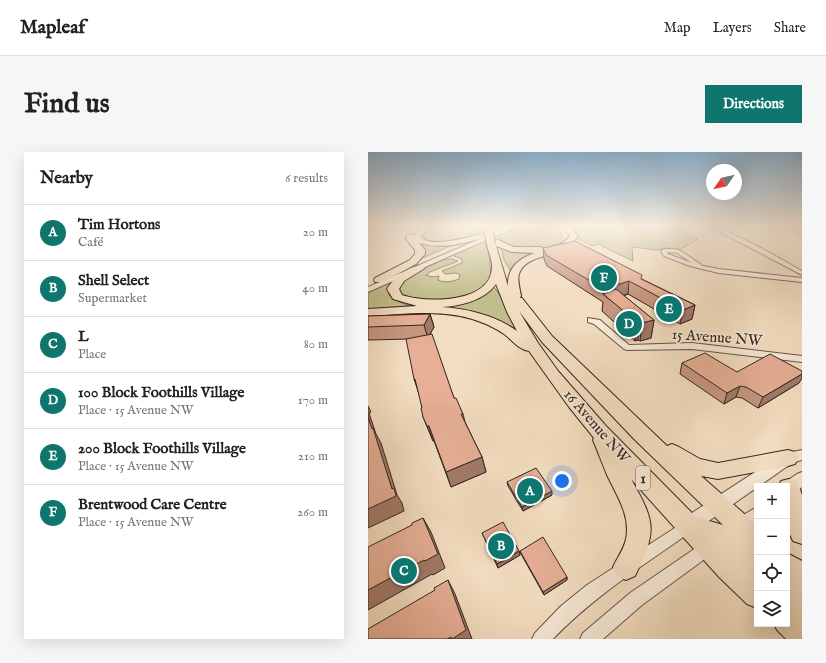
<!DOCTYPE html>
<meta charset="utf-8">
<style>
:root{--surface:#fff;--page:#f6f6f6;--text:#222;--muted:#767676;--line:#e0e0e0;--accent:#0f766e}
body{margin:0;font-family:"IM FELL English",serif;background:var(--page);color:var(--text)}
.controls{position:absolute;right:12px;bottom:12px;display:grid;overflow:hidden;border-radius:0px;box-shadow:0 4px 16px #0002}
.controls button{width:36px;height:36px;display:grid;place-items:center;padding:0;border:0;border-bottom:1px solid var(--line);background:var(--surface);color:var(--text);font:20px sans-serif}
.compass{position:absolute;left:338px;top:12px;width:36px;height:36px;border-radius:50%;background:var(--surface);box-shadow:0 4px 16px #0002;rotate:236deg}
.you{position:absolute;left:194px;top:329px;width:14px;height:14px;margin:-10px;border:3px solid #fff;border-radius:50%;background:#1a73e8;box-shadow:0 0 0 6px #1a73e833}
.badge{display:grid;place-items:center;width:26px;height:26px;border-radius:50%;background:var(--accent);color:#fff;font-size:13px;font-weight:700}
.pin{position:absolute;translate:-50% -50%;border:2px solid #fff;box-shadow:0 1px 4px #0006}
.list{margin:0;padding:0;list-style:none}
h2{display:flex;justify-content:space-between;align-items:center;height:52px;margin:0;padding:0 16px;font-size:17px}
h2 small{font-size:13px;font-weight:400;color:var(--muted)}
.list li{display:grid;grid-template-columns:26px 1fr auto;gap:12px;align-items:center;box-sizing:border-box;height:56px;padding:0 16px;border-top:1px solid var(--line)}
.list b{display:block;font-size:15px;white-space:nowrap}
.list p{margin:0;font-size:13px;white-space:nowrap;color:var(--muted)}
.list em{font-size:13px;font-style:normal;color:var(--muted)}
.icon{flex:none;width:22px;height:22px;fill:none;stroke:currentColor;stroke-width:2;stroke-linecap:round;stroke-linejoin:round}
.map{position:relative;flex:none;width:434px;height:487px;overflow:hidden;border-radius:0px}
header{display:flex;align-items:center;gap:24px;box-sizing:border-box;height:56px;padding:0 20px;background:var(--surface);border-bottom:1px solid var(--line)}
header strong{font-size:19px}
nav{display:flex;gap:22px;margin-inline-start:auto;font-size:14px}
.intro{display:flex;align-items:center;justify-content:space-between;box-sizing:border-box;height:96px;padding:0 24px}
h1{margin:0;font-size:28px}
.button{padding:10px 18px;border-radius:0px;background:var(--accent);color:#fff;font-size:14px;font-weight:700}
main{display:flex;gap:24px;padding:0 24px}
aside{flex:1;background:var(--surface);border-radius:0px;box-shadow:0 4px 16px #0002}
.map>svg:first-child{display:block}
</style>
<header>
<strong>Mapleaf</strong>
<nav><a>Map</a><a>Layers</a><a>Share</a></nav>
</header>
<div class="intro"><h1>Find us</h1><a class="button">Directions</a></div>
<main>
<aside>
<h2>Nearby<small>6 results</small></h2>
<ul class="list">
<li><span class="badge">A</span><div><b>Tim Hortons</b><p>Café</p></div><em>20 m</em></li>
<li><span class="badge">B</span><div><b>Shell Select</b><p>Supermarket</p></div><em>40 m</em></li>
<li><span class="badge">C</span><div><b>L</b><p>Place</p></div><em>80 m</em></li>
<li><span class="badge">D</span><div><b>100 Block Foothills Village</b><p>Place · 15 Avenue NW</p></div><em>170 m</em></li>
<li><span class="badge">E</span><div><b>200 Block Foothills Village</b><p>Place · 15 Avenue NW</p></div><em>210 m</em></li>
<li><span class="badge">F</span><div><b>Brentwood Care Centre</b><p>Place · 15 Avenue NW</p></div><em>260 m</em></li>
</ul>
</aside>
<div class="map">
<svg width="434" height="487" viewBox="0 0 434 487">
<rect width="100%" height="100%" fill="#f3ddc0"/>
<filter id="stains"><feTurbulence type="fractalNoise" baseFrequency=".005" numOctaves="4"/><feColorMatrix values="0 0 0 0 .2 0 0 0 0 .09 0 0 0 0 .02 0 0 0 .5 -.17"/></filter>
<radialGradient id="worn" r=".72"><stop offset=".6" stop-color="#630" stop-opacity="0"/><stop offset="1" stop-color="#630" stop-opacity=".3"/></radialGradient>
<g fill="#c3be8d" stroke="#7c7257">
<polygon points="55,75 57,75 50,79 50,90 87,92 50,108 44,85 49,79"/>
<path d="M62 75H114L116 81C96 89 74 93 53 88L52 83Z"/>
<path d="M151 75H186L192 78 195 85C186 98 163 100 149 96L151 97H144L134 92 132 88 145 95 132 88 131 83Z"/>
<polygon points="203,75 304,75 330,87 313,97 297,96 289,98 265,95 264,96 265,109 230,92 224,94 209,86 210,84"/>
<path d="M117 89 118 95H120L123 123V126L112 139 82 148 37 147 28 135 37 125 77 107H84L90 109 62 120 58 123 64 125 71 124 70 128C76 131 84 130 91 127L92 123 88 121 77 122 74 119 94 111V107L86 104 87 101Z"/>
<polygon points="133,95 159,100 162,104 142,118 136,108"/>
<path d="M29 127 21 136V143C46 168 98 144 126 135L132 143 152 181 148 179 64 155 40 154 0 157V140Z"/>
</g>
<g fill="none" stroke-linecap="round" stroke-linejoin="round">
<g stroke="#645449" stroke-width="2">
<g id="minor">
<path d="M340 75C360 75 414 108 434 119V123L358 83Z"/>
<polygon points="415,75 421,75 434,80 434,83"/>
<path d="M296 97H306L313 99 335 114 351 117 434 126V130L351 121 322 114 296 104 293 99ZM299 100 309 101 324 111 300 102Z"/>
<polygon points="220,166 232,168 261,193 324,191 434,204 434,210 324,197 259,198 256,197 226,172 220,170"/>
<path d="M319 368 324 369 326 374 324 379C276 413 226 444 185 487H164L167 481 193 454 219 433Z"/>
<polygon points="340,389 345,391 347,396 345,401 274,453 235,487 212,487 215,481 262,441 335,391"/>
</g>
</g>
<g stroke="#645449" stroke-width="2">
<g id="tertiary">
<polygon points="140,75 148,75 0,140 0,135"/>
<polygon points="434,298 434,308 424,311 325,380 319,382 313,380 310,374 313,368 415,302"/>
<polygon points="434,320 434,335 425,343 419,345 419,334 413,333 429,322"/>
<polygon points="389,355 389,371 375,382 369,384 363,382 360,376 363,370"/>
</g>
</g>
<g stroke="#342621" stroke-width="2">
<g id="trunk">
<path d="M54 75H64L56 81 53 85C63 97 104 84 117 81L121 83C117 86 112 87 107 88 88 94 70 96 51 91L57 98V102L48 112 15 130H7L6 128 7 126 42 108 47 102V98L38 87V84L42 82 46 84 50 77Z"/>
<polygon points="138,75 151,75 141,79 137,77"/>
<path d="M194 75H202L210 84C206 89 203 94 197 97 183 105 157 104 151 122 149 129 152 137 153 144L152 146H154L184 184 299 294 304 292 311 295 332 307 350 311 420 298 427 300 430 306 427 312 420 314 350 327 333 324 389 373V456L379 452 351 425 263 327C288 371 289 379 267 424L258 428 249 424 245 415C249 406 256 397 258 387 263 364 248 342 239 323 234 311 230 300 225 288L226 286 201 255 161 199C151 198 144 188 136 182 131 178 124 175 118 172 82 156 38 161 0 165V157L49 154 25 147 19 137C24 127 44 111 56 114L57 116 36 129 31 137 34 143C57 151 122 152 124 116 125 109 120 99 119 92L128 87 146 95H173L177 98C187 95 195 92 202 84ZM128 94 144 100 167 101C151 106 139 116 140 134ZM128 132 139 160 149 179C127 163 100 157 74 155 93 154 117 148 128 132ZM151 159 174 190 266 287 355 373 328 365 238 274 190 219 170 191Z"/>
<polygon points="421,327 429,329 434,343 434,392 425,389 419,376 419,334 411,334 413,329"/>
<polygon points="419,401 434,409 434,487 418,487 409,478 406,472 419,472"/>
</g>
</g>
<use href="#minor" fill="#f7e9d6" fill-rule="evenodd"/>
<use href="#tertiary" fill="#f7e9d6" fill-rule="evenodd"/>
<use href="#trunk" fill="#f3ddc0" fill-rule="evenodd"/>
<g stroke="#342621" stroke-width="10" stroke-linecap="butt">
<polyline id="trunk-bridge" points="120,75 123,92"/>
</g>
<use href="#trunk-bridge" stroke="#f3ddc0" stroke-width="8"/>
</g>
<g fill="#c69681" stroke="#342621">
<polygon points="175,96 274,127 327,153 324,167 312,172 260,142 256,144 286,168 283,186 272,189 270,188 267,189 234,159 235,150 179,114 176,107"/>
<polygon points="62,162 66,175 62,182 86,246 95,262 97,270 114,305 118,320 83,335 66,289 65,289 55,265 54,256 42,187 0,188 0,164"/>
<polygon points="314,211 369,220 431,231 390,256 374,246 368,245 356,252 312,222"/>
<polygon points="139,330 184,343 155,359 140,334"/>
<polygon points="114,381 151,399 152,403 130,416"/>
<polygon points="152,399 199,425 199,428 176,443 153,402"/>
</g>
<g fill="#a17a69" stroke="#342621">
<polygon points="261,129 260,142 242,148 235,142 236,137"/>
<polygon points="327,153 324,167 312,172 315,158"/>
<polygon points="62,162 66,175 60,186 56,173"/>
<polygon points="286,168 283,186 272,189 274,171"/>
<polygon points="272,169 270,188 267,189 269,170"/>
<polygon points="434,222 434,226 431,231 390,256 395,245"/>
<polygon points="46,227 47,227 51,242"/>
<polygon points="372,234 368,245 356,252 359,241"/>
<polygon points="0,254 3,260 1,261 8,282 13,291 29,343 34,351 36,359 0,376 0,357 24,337 0,265"/>
<polygon points="59,274 61,274 66,289 65,289"/>
<polygon points="114,305 118,320 83,335 78,320"/>
<polygon points="184,339 184,343 155,359 154,355"/>
<polygon points="55,366 63,380 77,416 65,423 64,422 0,458 0,438"/>
<polygon points="151,399 152,403 130,416 129,412"/>
<polygon points="199,425 199,428 176,443 175,440"/>
<polygon points="80,428 87,442 104,487 79,487"/>
</g>
<g fill="#e6af96" stroke="#342621">
<polygon points="207,89 274,123 273,127 327,153 315,158 261,129 236,137 178,103 175,96"/>
<polygon points="248,137 286,168 274,171 272,169 269,170 235,142"/>
<polygon points="62,162 56,173 0,175 0,164"/>
<polygon points="64,182 86,246 88,246 95,262 93,262 114,305 78,320 61,274 59,274 55,265 53,256 54,256 47,227 46,227 38,187"/>
<polygon points="337,201 369,220 402,202 434,219 434,222 395,245 378,235 372,234 359,241 314,211"/>
<polygon points="0,265 4,277 5,276 24,337 26,336 28,344 0,357"/>
<polygon points="168,316 184,339 154,355 139,330"/>
<polygon points="55,366 70,402 57,409 56,408 0,438 0,395 44,373 44,371"/>
<polygon points="135,370 151,399 129,412 114,381"/>
<polygon points="175,385 199,425 175,440 152,399"/>
<polygon points="80,428 98,478 84,487 83,485 79,487 0,487 0,477 67,438 66,436"/>
</g>
<linearGradient id="sky" x2="0" y2="1"><stop stop-color="#8cb6d7"/><stop offset="0.52" stop-color="#faf0e3"/><stop offset="1" stop-color="#faf0e3" stop-opacity="0"/></linearGradient>
<rect width="434" height="143" fill="url(#sky)"/>
<g text-anchor="middle" stroke-width="3.5" stroke-linejoin="round" paint-order="stroke">
<rect fill="#f7e9d6" stroke="#6e6057" stroke-width="1" x="268" y="314" width="14" height="24" rx="3"/>
<g font-size="14" font-weight="bold" fill="#342621">
<text x="275" y="331">1</text>
</g>
<g font-size="15" fill="#342621" stroke="#f7e9d6">
<text transform="translate(349 185) rotate(4)" y="5">15 Avenue NW</text>
<text transform="translate(229 274) rotate(49)" y="5">16 Avenue NW</text>
</g>
</g>
<rect width="100%" height="100%" filter="url(#stains)"/>
<rect width="100%" height="100%" fill="url(#worn)"/>
</svg>
<div class="controls">
<button>+</button>
<button>−</button>
<button><svg class="icon" aria-label="locate" viewBox="0 0 24 24"><circle cx="12" cy="12" r="6"/><path d="M12 2v4M12 18v4M2 12h4M18 12h4"/></svg></button>
<button><svg class="icon" aria-label="layers" viewBox="0 0 24 24"><path d="M12 4l9 5-9 5-9-5zM3 14l9 5 9-5"/></svg></button>
</div>
<svg class="compass" viewBox="-18 -18 36 36"><path d="M0-13l5 13h-10z" fill="#e53935"/><path d="M0 13l5-13h-10z" fill="#767676"/></svg>
<div class="you"></div>
<div class="pin badge" style="left:162px;top:339px">A</div>
<div class="pin badge" style="left:133px;top:394px">B</div>
<div class="pin badge" style="left:36px;top:419px">C</div>
<div class="pin badge" style="left:261px;top:172px">D</div>
<div class="pin badge" style="left:301px;top:157px">E</div>
<div class="pin badge" style="left:236px;top:126px">F</div>
</div>
</main>
